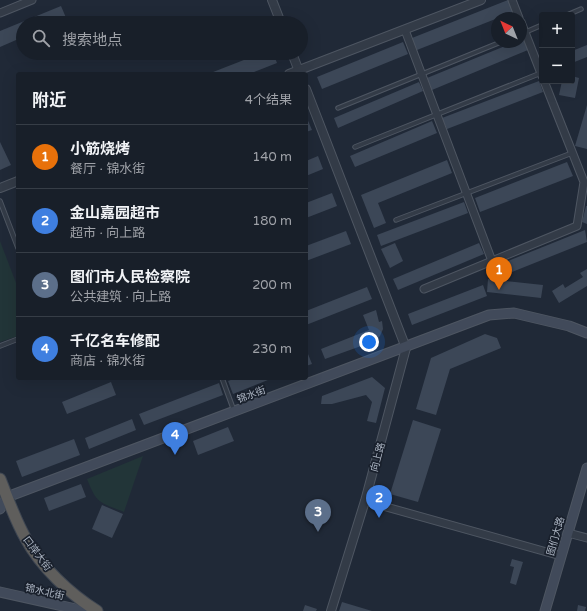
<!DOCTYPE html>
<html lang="zh">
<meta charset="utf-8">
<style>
:root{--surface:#181f29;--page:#252c35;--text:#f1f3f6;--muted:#9fa2a8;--line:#363d46;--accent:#7fabf8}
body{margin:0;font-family:"Varela Round","Noto Sans SC",sans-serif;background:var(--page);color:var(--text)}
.controls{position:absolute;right:12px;top:12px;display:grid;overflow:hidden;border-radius:4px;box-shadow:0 4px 16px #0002}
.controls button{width:36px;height:36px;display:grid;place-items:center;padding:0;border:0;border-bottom:1px solid var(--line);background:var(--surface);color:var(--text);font:20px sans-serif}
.compass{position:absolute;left:491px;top:12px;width:36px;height:36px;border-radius:50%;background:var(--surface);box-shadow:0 4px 16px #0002;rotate:317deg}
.you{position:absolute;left:369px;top:342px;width:14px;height:14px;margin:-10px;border:3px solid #fff;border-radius:50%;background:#1a73e8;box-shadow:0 0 0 6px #1a73e833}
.badge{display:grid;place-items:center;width:26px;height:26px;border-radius:50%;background:var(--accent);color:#fff;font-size:13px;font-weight:700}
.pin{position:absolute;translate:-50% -33px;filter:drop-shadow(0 1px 2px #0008)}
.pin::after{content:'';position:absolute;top:21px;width:14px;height:12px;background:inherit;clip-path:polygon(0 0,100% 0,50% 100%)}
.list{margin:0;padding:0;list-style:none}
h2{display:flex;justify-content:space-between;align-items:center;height:52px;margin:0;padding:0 16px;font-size:17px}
h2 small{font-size:13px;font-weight:400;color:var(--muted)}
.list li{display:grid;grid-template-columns:26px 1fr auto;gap:12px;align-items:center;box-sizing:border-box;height:64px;padding:0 16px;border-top:1px solid var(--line)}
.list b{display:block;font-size:15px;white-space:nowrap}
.list p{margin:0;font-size:13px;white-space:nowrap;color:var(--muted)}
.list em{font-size:13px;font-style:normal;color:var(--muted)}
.icon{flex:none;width:22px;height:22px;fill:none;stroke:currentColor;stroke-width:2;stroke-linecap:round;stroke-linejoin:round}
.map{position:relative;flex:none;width:587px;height:611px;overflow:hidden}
.search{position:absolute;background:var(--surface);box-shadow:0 4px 16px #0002;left:16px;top:16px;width:292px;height:44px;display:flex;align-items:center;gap:10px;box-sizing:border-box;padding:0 14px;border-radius:22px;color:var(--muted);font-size:15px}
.panel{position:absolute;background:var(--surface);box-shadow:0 4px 16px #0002;left:16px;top:72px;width:292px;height:308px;border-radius:4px}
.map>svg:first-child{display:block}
</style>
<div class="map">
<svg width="587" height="611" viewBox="0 0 587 611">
<rect width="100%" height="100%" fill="#202937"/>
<g fill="#223538">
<polygon points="0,241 18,288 18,336 0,342"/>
<path d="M143 456 124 512C99 502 97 504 87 479Z"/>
</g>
<g fill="#3c4757">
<polygon points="508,0 513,12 417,50 412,38"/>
<polygon points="61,6 67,20 59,23 23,23 23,37 0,47 0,31"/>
<polygon points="521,39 523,39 528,50 432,90 427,78 515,42 521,42"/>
<polygon points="403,42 408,54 322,89 317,77"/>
<polygon points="587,45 587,57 572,63 572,51"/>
<polygon points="262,53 273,53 277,63 249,74 208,74"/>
<polygon points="572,76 579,78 575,98 559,95 562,81 572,81"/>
<polygon points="539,81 543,92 447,129 442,118"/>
<polygon points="419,82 423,91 338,128 334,118"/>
<polygon points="587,105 587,149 575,146"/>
<polygon points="306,116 312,130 306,132"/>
<polygon points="432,121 437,133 355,167 350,156"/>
<polygon points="0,142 11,165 0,170"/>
<polygon points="318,156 323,169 306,176 306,161"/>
<polygon points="447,160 452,173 378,203 386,223 374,228 361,195"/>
<polygon points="567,162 573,176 480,212 475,198"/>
<polygon points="332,193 337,206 306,218 306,203"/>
<polygon points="464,202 468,213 381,246 377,235"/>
<polygon points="586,206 587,206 587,224 582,222"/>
<polygon points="585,230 587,242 512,272 508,261"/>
<polygon points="346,231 351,244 306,261 306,246"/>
<polygon points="395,243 403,261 390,268 381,249"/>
<polygon points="479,243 484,254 398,290 393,279"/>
<polygon points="587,269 587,286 559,303 552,291 563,284 565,288 583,277 580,273"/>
<polygon points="488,279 543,285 541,298 487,292"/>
<polygon points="483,285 487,296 412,325 408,314"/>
<polygon points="367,287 372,299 306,325 306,311"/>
<polygon points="376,310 379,322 382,321 383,329 380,336 375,341 325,359 321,349 369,330 363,315"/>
<polygon points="485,334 497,338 501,348 450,369 436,415 416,409 431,358"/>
<polygon points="306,349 312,364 306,366"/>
<polygon points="372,377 385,388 376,423 367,421 372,402 366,395 332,404 321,404 322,396"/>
<polygon points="236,378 273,378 233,394 228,381"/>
<polygon points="111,382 116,395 67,414 62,402"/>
<polygon points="219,383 223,395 144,425 139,414"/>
<polygon points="132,419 136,430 89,449 85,438"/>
<polygon points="413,420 441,429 418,502 390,494"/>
<polygon points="228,427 234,441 198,455 193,441"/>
<polygon points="74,439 80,455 22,477 16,461"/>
<polygon points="81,484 86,497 49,511 44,498"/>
<polygon points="102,505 123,514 112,538 92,529"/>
<polygon points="512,559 523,562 516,585 510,583 514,567 510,566"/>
<polygon points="342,602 372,611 339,611"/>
<polygon points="305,605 317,609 316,611 303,611"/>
<polygon points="578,605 586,607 585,611 577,611"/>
</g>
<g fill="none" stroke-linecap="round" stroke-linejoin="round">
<g stroke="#4e5662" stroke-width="5.5">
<g id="service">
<polyline points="567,15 581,9"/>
<polyline points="521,34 542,25"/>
<polyline points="338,108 501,42"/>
<polyline points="355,147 541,73"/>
<polyline points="0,201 18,248"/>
<polyline points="396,220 572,153"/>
<polyline points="0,346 18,339"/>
<polyline points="222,378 234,411"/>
</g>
</g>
<g stroke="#4e5662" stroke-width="9">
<g id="minor">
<polyline points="512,0 519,18"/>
<polyline points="0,13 32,0"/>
<polyline points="521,22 542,76"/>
<polyline points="405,30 492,261"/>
<polyline points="424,289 577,226 584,182 544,81"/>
<polyline points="365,501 561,556"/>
<polyline points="568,533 587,538"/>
</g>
</g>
<g stroke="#4e5662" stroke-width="10">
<g id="tertiary">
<polyline points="272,0 281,23"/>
<polyline points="292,53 300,74"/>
<polyline points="289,74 481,0"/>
<polyline points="306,89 406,348 365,501 331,611"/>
<polyline points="0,188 18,181"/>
</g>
</g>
<g stroke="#4e5662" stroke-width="11">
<g id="secondary">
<polyline points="0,509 7,497 489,315 514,313 569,326 587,333"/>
<polyline points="0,592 85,611"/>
<polyline points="545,611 587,468"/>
</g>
</g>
<g stroke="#3e4652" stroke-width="13">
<path id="trunk" d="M0 479C8 499 15 520 26 539 41 567 70 594 97 611"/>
</g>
<use href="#service" stroke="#333b47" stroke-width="3.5"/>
<use href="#minor" stroke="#333b47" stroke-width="7"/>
<use href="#tertiary" stroke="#333b47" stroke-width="8"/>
<use href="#secondary" stroke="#414a5a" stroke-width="9"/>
<use href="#trunk" stroke="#5f5e5c" stroke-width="11"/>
</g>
<g text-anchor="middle" stroke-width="3.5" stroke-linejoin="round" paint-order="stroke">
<g font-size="10" fill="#adb6c4" stroke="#19202c">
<text transform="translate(251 394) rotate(-21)" y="4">锦水街</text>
<text transform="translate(377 457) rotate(-75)" y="4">向上路</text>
<text transform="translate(555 536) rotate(-74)" y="4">图们大路</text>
<text transform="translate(38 553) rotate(53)" y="4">口岸大街</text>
<text transform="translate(45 591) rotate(13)" y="4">锦水北街</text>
</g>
</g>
</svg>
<div class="controls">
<button>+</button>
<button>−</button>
</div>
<svg class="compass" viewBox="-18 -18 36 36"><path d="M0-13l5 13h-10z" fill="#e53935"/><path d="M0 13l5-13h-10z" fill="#9fa2a8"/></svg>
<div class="you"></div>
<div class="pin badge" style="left:499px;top:290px;background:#e8710a">1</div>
<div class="pin badge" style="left:379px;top:518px;background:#3f7fe0">2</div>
<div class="pin badge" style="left:318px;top:532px;background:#5c6f8a">3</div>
<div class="pin badge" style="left:175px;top:455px;background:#3f7fe0">4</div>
<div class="search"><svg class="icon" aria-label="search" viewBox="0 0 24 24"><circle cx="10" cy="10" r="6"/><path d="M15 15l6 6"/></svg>搜索地点</div>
<section class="panel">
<h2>附近<small>4个结果</small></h2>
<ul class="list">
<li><span class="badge" style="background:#e8710a">1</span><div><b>小筋烧烤</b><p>餐厅 · 锦水街</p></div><em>140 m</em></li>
<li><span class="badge" style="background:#3f7fe0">2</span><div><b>金山嘉园超市</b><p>超市 · 向上路</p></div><em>180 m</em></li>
<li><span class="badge" style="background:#5c6f8a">3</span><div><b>图们市人民检察院</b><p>公共建筑 · 向上路</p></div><em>200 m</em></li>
<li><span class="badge" style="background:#3f7fe0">4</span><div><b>千亿名车修配</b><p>商店 · 锦水街</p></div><em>230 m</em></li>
</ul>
</section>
</div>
